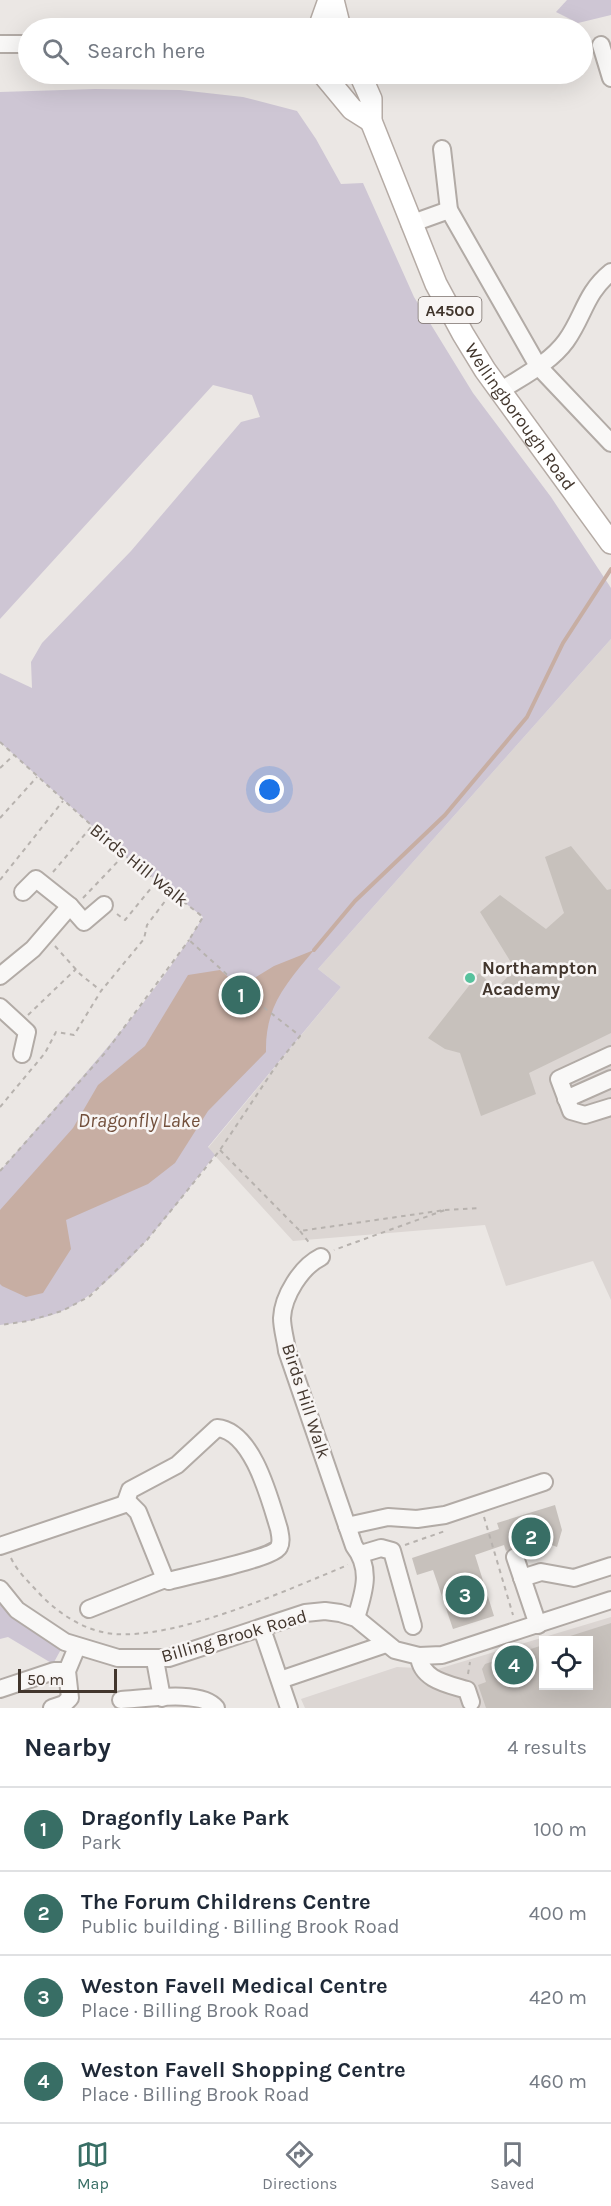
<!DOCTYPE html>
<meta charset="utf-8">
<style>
:root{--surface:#fff;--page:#f6f6f7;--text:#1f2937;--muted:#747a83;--line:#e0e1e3;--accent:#386e65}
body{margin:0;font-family:Karla,sans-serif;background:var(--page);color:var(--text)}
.controls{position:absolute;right:18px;bottom:18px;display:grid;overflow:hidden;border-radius:0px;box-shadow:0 6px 24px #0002}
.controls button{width:54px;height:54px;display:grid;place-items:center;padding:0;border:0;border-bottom:2px solid var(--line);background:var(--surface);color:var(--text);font:30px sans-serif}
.scale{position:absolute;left:18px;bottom:15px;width:99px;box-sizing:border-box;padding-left:6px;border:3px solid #42362d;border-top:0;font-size:16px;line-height:21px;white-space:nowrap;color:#42362d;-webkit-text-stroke:4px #f8f5f4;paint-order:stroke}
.you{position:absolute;left:270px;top:790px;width:21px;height:21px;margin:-15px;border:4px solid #fff;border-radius:50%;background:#1a73e8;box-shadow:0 0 0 9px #1a73e833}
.badge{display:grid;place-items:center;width:39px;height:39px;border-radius:50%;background:var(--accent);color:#fff;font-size:20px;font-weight:700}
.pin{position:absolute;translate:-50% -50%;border:3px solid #fff;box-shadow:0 2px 6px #0006}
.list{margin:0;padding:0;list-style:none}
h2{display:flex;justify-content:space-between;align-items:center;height:78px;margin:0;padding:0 24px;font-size:26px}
h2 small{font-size:20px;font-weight:400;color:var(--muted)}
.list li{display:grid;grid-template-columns:39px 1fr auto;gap:18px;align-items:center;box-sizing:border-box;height:84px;padding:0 24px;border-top:2px solid var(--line)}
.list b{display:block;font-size:22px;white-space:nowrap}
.list p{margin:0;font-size:20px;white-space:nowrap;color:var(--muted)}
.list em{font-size:20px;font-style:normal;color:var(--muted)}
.icon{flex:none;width:33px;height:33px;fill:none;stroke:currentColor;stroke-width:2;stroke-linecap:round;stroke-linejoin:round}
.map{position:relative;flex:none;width:611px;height:1708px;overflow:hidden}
.search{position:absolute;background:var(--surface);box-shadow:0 6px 24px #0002;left:18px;right:18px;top:18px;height:66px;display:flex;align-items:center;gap:15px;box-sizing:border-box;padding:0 21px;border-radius:33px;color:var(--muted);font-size:22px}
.sheet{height:414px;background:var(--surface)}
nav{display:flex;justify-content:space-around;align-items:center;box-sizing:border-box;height:84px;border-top:2px solid var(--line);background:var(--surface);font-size:16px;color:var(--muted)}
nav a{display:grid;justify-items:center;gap:3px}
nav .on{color:var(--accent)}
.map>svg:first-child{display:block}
</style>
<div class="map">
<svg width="611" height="1708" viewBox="0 0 611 1708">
<rect width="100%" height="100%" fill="#ebe7e4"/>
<g fill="#dcd6d3" fill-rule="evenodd">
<polygon points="611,639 611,1300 593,1261 506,1286 485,1225 293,1241 208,1148 341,987 318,969"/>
<path d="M611 1617V1708H305L301 1699 397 1667 438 1669ZM544 1640H588V1686H544Z"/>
</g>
<g fill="#cec6d4">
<polygon points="567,0 611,0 611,15 578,23 556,12"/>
<path d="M95 89 180 90 243 97 297 111 316 139 341 184 363 183 414 297 473 393 551 497 611 588V639L318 969 341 987 208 1147 215 1155C177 1203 118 1287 62 1311 43 1320 21 1322 0 1325V1171C70 1089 147 1010 203 917L124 855 0 742V673L32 688 31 662 42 643 131 551 241 422 260 417 252 395 213 385 0 619V92Z"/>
<polygon points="0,1589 65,1642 53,1664 8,1637 0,1639"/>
</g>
<path fill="#c7aea3" d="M314 950C286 984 265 1006 266 1052L208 1111 175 1163 148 1184 66 1220 71 1249 43 1293 26 1297 2 1286 0 1284V1210L73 1128 98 1085 145 1046 188 975 220 970 240 987 274 966Z"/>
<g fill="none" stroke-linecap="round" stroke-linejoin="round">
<polyline stroke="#c7aea3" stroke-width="4" points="314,950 355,901 445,815 527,717 563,643 611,569"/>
</g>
<g fill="#c7c1bc">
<polygon points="571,846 607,890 611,889 611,1033 529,1073 536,1094 481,1116 460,1053 445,1049 428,1038 479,973 496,989 515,969 480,912 500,895 546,929 564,913 545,857"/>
<polygon points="555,1505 562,1530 557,1547 549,1544 546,1554 527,1559 521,1549 512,1547 506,1551 504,1545 475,1555 494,1616 453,1629 433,1570 417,1575 412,1558 499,1529 497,1523"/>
<polygon points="611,1623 611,1708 486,1708 478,1685 486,1682 482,1669 485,1664 543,1645 543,1686 588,1686 588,1641 564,1638"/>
</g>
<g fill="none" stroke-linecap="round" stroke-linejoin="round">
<g stroke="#b2aba6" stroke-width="20">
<g id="minor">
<polyline points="0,44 28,44"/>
<polyline points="601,45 611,78"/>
<polyline points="442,149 449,210 538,366 611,443"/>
<polyline points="410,224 449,210"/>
<path d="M500 391C523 376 550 363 566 341 584 316 585 293 611 272"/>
<polyline points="23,892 36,879 70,906 84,922 104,905"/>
<polyline points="0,976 33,949 70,906"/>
<polyline points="0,1007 27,1032 22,1054"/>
<polyline points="611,1055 559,1079 571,1111 585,1115 611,1107"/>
<polyline points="566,1099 611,1079"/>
<path d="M321 1257C301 1267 283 1296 282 1318 282 1329 286 1341 287 1351L354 1546C372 1569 364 1592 356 1618"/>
<polyline points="125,1504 130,1504 138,1512 165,1579"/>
<polyline points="347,1526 388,1517 417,1519 445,1515 544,1482"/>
<polyline points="0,1546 125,1504"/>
<polyline points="361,1554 381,1548 392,1551 413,1626"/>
<polyline points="515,1557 538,1625"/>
<polyline points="522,1578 541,1572 574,1578 611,1566"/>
<polyline points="0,1589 17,1610 65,1642 118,1658 169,1658 305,1613 325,1611 340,1613 356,1618 395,1650 419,1656 442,1655 611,1600"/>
<path d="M89 1609 165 1579 169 1581C186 1576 274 1558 279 1547 282 1541 280 1535 279 1529 270 1500 253 1431 217 1428L177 1465 130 1490 125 1504"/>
<polyline points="262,1629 289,1708"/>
<path d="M419 1656C421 1680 448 1684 467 1690L471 1702"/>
<polyline points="155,1660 162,1698"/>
<polyline points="280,1680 386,1644"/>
<polyline points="0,1689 54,1671 67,1671"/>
<path d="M121 1700C143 1699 202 1689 216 1708"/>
<polyline points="52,1708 64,1704 70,1698 67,1671 77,1647"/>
</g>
</g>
<g stroke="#b5aba5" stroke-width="24">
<g id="major">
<polyline points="333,0 340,28"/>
<polyline points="319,28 329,0"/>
<polyline points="323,74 352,109 371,121"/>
<path id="s1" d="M360 74 371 99V121L436 284 463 334 485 370 611 543"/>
</g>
</g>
<g stroke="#b7b2ae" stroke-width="2" stroke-dasharray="4.5 4.5" stroke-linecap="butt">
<polyline points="0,742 124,855 203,917 189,940 257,1002 300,1036 278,1063 220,1150 147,1240 90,1296 62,1311 28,1321 0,1325"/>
<polyline points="0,768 14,755"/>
<polyline points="0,818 37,777"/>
<polyline points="53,872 92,826"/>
<polyline points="0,880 63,801"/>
<polyline points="83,898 124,855"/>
<polyline points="117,914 125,920 157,881"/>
<polyline points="55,946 80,974 100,990"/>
<polyline points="28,1015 76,969"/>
<polyline points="0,1107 45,1053 56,1032 74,1035 101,991 144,939 147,925 172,892"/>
<polyline points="220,1150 300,1231 445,1210 334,1250"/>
<polyline points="0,1171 105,1053 189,940"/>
<polyline points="445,1210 479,1208"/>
<polyline points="300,1231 311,1245"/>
<polyline points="484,1517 513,1615"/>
<polyline points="405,1545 445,1531"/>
<path d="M11 1558C17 1571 27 1580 36 1590 56 1612 83 1631 114 1634 179 1639 287 1590 348 1565"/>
<polyline points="468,1674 470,1662"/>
</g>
<use href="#minor" stroke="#f9f8f7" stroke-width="16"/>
<use href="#major" stroke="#fff" stroke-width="21"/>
</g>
<circle fill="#57c29d" stroke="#f8f5f4" stroke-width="2" cx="470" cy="978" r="6"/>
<g text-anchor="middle" stroke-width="5" stroke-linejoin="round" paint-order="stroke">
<rect fill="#f8f5f4" stroke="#796f69" stroke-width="1.5" x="418.5" y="297" width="63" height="26" rx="4.5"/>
<g font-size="16" font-weight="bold" fill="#42362d">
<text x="450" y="316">A4500</text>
</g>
<g font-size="18" fill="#42362d" stroke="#f8f5f4">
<text dy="6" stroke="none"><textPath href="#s1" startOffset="382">Wellingborough Road</textPath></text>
<text transform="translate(139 865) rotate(39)" y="6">Birds Hill Walk</text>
<text transform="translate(306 1401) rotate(72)" y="6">Birds Hill Walk</text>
<text transform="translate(234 1636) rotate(-16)" y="6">Billing Brook Road</text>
</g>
<g font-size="18" font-weight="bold" fill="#42362d" stroke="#f8f5f4" text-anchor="start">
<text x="482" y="974">Northampton<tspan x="482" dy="21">Academy</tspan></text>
</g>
<g font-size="20" font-style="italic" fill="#724f3b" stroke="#f8f5f4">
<text x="139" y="1127">Dragonfly Lake</text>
</g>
</g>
</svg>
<div class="controls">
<button><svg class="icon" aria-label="locate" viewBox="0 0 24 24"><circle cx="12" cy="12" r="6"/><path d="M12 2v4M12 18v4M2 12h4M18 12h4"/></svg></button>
</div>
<div class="scale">50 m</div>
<div class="you"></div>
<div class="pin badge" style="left:241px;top:995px">1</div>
<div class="pin badge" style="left:531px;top:1537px">2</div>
<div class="pin badge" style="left:465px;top:1595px">3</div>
<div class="pin badge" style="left:514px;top:1665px">4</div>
<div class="search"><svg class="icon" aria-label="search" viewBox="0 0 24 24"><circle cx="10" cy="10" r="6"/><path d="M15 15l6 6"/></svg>Search here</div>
</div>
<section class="sheet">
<h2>Nearby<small>4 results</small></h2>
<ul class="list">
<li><span class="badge">1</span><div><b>Dragonfly Lake Park</b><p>Park</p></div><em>100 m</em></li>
<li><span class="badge">2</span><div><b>The Forum Childrens Centre</b><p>Public building · Billing Brook Road</p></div><em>400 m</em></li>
<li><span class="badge">3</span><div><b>Weston Favell Medical Centre</b><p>Place · Billing Brook Road</p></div><em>420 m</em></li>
<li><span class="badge">4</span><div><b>Weston Favell Shopping Centre</b><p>Place · Billing Brook Road</p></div><em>460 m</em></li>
</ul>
</section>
<nav>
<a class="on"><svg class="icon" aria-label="map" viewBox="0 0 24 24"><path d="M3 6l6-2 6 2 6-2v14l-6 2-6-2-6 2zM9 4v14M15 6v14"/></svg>Map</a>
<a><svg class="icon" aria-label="directions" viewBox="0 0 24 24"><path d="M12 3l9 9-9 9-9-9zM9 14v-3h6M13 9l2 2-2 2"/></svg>Directions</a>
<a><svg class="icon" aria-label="saved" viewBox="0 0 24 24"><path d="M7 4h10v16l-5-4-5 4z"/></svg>Saved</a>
</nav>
